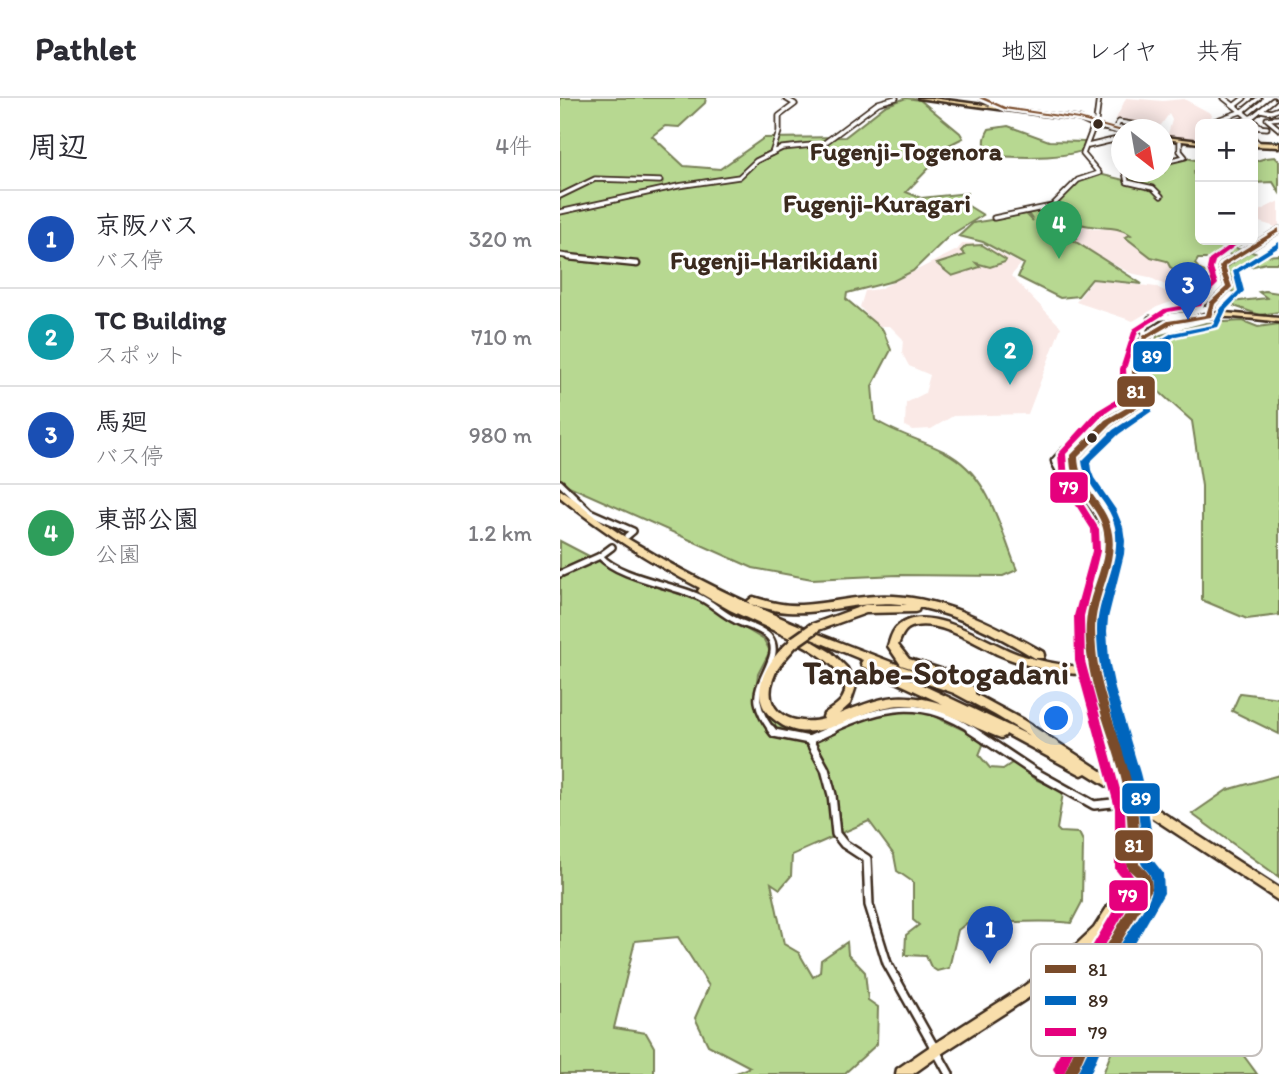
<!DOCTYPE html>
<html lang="ja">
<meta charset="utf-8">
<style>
:root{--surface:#fff;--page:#f2f2f3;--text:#2b2b33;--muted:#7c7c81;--line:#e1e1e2;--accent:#ea580c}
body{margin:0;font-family:Itim,"Klee One",sans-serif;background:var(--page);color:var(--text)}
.controls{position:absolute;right:21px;top:21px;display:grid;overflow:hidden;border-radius:10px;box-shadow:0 4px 18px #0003}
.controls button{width:63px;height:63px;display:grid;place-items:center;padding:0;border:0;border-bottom:2px solid var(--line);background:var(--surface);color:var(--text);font:35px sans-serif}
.compass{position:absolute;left:551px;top:21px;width:63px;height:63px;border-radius:50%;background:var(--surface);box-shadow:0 4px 18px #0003;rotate:149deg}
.you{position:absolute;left:497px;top:621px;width:24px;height:24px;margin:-18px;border:5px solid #fff;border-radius:50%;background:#1a73e8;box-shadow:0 0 0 10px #1a73e833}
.badge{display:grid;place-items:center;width:46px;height:46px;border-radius:50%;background:var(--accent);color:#fff;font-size:23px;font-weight:700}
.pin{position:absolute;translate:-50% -58px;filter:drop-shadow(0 2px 4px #0008)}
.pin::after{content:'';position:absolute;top:37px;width:24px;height:21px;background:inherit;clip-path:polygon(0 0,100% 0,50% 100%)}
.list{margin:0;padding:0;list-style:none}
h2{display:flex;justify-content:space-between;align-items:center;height:91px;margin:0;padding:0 28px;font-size:30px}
h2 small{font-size:23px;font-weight:400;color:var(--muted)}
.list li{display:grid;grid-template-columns:46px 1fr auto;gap:21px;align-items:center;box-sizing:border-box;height:98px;padding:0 28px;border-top:2px solid var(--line)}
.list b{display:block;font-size:26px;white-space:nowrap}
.list p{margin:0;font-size:23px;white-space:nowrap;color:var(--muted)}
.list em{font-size:23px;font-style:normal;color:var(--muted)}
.map{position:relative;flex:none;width:719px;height:976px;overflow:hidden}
header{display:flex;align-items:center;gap:42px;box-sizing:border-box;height:98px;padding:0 35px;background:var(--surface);border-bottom:2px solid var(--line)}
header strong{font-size:33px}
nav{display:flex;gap:38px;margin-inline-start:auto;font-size:24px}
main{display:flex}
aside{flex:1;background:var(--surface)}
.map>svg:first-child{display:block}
</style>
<header>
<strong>Pathlet</strong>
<nav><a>地図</a><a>レイヤ</a><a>共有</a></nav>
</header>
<main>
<aside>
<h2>周辺<small>4件</small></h2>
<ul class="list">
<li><span class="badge" style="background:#1a4fb4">1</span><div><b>京阪バス</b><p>バス停</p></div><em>320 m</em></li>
<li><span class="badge" style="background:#0f9aa8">2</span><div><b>TC Building</b><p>スポット</p></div><em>710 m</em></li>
<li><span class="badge" style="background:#1a4fb4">3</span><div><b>馬廻</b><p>バス停</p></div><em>980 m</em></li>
<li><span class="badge" style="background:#2e9e5b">4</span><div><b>東部公園</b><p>公園</p></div><em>1.2 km</em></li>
</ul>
</aside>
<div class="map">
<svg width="719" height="976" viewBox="0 0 719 976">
<rect width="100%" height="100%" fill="#fff"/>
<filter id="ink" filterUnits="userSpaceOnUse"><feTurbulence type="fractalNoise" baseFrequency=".0143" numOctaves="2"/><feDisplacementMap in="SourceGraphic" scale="14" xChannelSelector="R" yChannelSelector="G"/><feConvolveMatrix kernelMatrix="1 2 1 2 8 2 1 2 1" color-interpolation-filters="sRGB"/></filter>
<g filter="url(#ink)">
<g fill="#fae9e6">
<polygon points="566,0 603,3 624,1 652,16 650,24 638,28 640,41 607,40 612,22 609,16 601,27 556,21"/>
<polygon points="719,103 719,130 693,122 693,116"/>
<polygon points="518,125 533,131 555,130 569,137 565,139 571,145 590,159 607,163 609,170 626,178 625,182 609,189 589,179 570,175 531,154 515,142 509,129"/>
<polygon points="403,145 422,146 461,166 451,178 501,229 468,316 393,318 371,331 352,332 345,328 346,305 365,295 370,277 349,268 342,255 343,241 330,228 317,228 300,209 305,193 319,191 397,152"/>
<polygon points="533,182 597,189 619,201 597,209 573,223 516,204"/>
</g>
<g fill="#b7d891" stroke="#798158" stroke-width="2">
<path d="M0 0H146L145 5 119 29 105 28 92 38 124 68 160 71 204 40 285 39 325 8 346 0 360 2 400 35 403 40 373 55 372 67 346 94 361 100 407 95V107L423 117 389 138 353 173 333 183 287 195 286 201 323 232 331 252 312 288 315 322C337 336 362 342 385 354 430 377 439 428 457 472L443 478 338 477 252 481 193 470 0 384Z"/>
<path d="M448 28 489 43 525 44 533 48C511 62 458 59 432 58 423 49 423 41 429 31Z"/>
<path d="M626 60 640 63V72L634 73 635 81 640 85V142H677L681 146 675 150 682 152 671 158 666 152 652 161H638L635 166 640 172 654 178 651 179 626 178 610 169 607 163 591 159 565 139 571 137C556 126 536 132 517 125L508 129 517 140 513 142 582 186 532 181 518 198 500 200 458 179 464 166 423 144 399 138 413 125 466 116 473 123 468 115 499 110 495 106 519 83 539 76 568 83 567 74H604V65Z"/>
<polygon points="706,60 715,59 719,63 719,94 713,84 693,85 693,64"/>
<polygon points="422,147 446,162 445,164 430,169 416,165 420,169 392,178 377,166 405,157 401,153 406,148"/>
<polygon points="689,153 703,158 719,157 719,165 706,165 673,173 680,194 669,193 673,184 666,170"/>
<polygon points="705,193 719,195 719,214 700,217 671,207 671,204 707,200 699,194"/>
<polygon points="683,223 698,229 719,226 719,517 687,521 642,502 642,388 632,323 588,284 597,238 646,225"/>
<path d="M0 443 75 482 138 502 204 542 210 553 198 576 195 597 221 629 246 637 271 632 314 615 358 611 419 639 423 647 419 657 430 670 443 671 455 663 470 670 472 679C482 686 493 687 503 695L497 731 500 734 519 735 523 743 522 804 511 825C477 821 442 826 407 825L398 832 389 870 377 873 371 869 366 858 345 857 346 837 359 827 353 822V784L337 773 334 757 309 723 232 757 231 778 220 791 211 785 224 846 239 855 253 879 260 874 261 862 287 844 288 856 305 874 308 902 318 909 317 946 284 976H174L190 969 148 947 135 920 149 888 118 839 75 843 54 930 86 935 94 949V976H0Z"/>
<polygon points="680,595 719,600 719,636 672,613"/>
<polygon points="719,677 719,779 632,716 667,692"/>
<path d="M556 860C573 870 575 887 590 899L612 885 629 916C660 922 679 951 697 976H543L556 942 536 936Z"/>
</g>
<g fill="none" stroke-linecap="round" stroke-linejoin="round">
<g fill="#88d7e6" fill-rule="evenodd">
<polygon points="640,40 640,42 623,44 621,43"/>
<rect x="693" y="42" width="26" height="2"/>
</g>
<g stroke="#3b2a1e" stroke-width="7">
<g id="minor-far3">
<polyline points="421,0 438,9"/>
<polyline points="664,0 701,29"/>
<polyline points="675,7 684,0"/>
<polyline points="701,12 711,14 719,11"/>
<polyline points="719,20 707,21 719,31"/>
<polyline points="531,26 536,23 539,0"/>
<polyline points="646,26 683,13 699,0"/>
<polyline points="670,26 692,19 713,2"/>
<polyline points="693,29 707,30"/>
<polyline points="554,32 559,24 589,29 588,32"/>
<polyline points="693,40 699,46"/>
<polyline points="528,48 562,40"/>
<polyline points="212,55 219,34 219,18 235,6 225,0"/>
<polyline points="604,64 625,59 620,53 620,44"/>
<polyline points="565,74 567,84 593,90 601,98"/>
<polyline points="0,98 35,81 100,83"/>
<polyline points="0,114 118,88 179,79 196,63 222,50 263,46 318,5 336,0"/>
<polyline points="434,120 492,108 518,82 539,75 523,56 534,27"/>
<polyline points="0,157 17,160"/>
</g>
</g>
<g stroke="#3b2a1e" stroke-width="9">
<g id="minor-far2">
<polyline points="8,159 77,166"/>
<polyline points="585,239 584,231 590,221 628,216 650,209"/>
<polyline points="496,366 494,363 504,352 517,354"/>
</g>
</g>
<g stroke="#3b2a1e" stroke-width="10">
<g id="minor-far1">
<polyline points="495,365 502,378 515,378"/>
<polyline points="0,385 30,414 73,433 67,438"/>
<path d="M40 458C59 480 112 486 139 499 152 505 162 516 175 522 186 528 201 530 209 539 224 557 194 583 198 604 200 616 206 624 212 633"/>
<polyline points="0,476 40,458 52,449"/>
<path d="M269 633C321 608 362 598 413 633"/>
</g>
</g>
<g stroke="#3b2a1e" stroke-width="12">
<g id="minor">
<polyline points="211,631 214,635 249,642 273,631"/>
<polyline points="410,631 473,673 534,707 571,703"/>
<polyline points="249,642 265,671 272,697 276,736 284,746 307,761 309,807 327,865 389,976"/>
</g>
</g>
<g stroke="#3b2a1e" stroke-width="14">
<polyline id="tertiary" points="510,976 533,922 550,852 586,791 586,780 573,768"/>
</g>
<g stroke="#3b2a1e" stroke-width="5">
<g id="primary">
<polygon points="358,0 371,0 520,20 539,28 562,32 562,34 536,30 519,22"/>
<polygon points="604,39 640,43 640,45 604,41"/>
<polygon points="693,44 719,45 719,49 693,48"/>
<polygon points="719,130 719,134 666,167 665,169 672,189 655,206 651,219 647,219 646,218 649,205 666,189 659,169 662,165"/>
</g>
</g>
<g stroke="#3b2a1e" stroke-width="5">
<path id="trunk" d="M665 215 719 220V224C684 219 604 208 585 247 576 264 582 288 581 307L551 326 518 359 517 370 521 381 547 423 552 435 554 448 552 469 536 520 535 530V551L543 594 575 700 580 752 568 796 542 838 508 871 468 900 384 954 353 976H336L337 971 375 945 460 891 500 862 534 830 557 794 569 752 565 700 533 594 526 551 525 530 527 520 543 469 546 448 544 435 539 423 513 381 510 370V358L545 322 573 306C575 289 571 272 575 256 584 217 633 216 665 215Z"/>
</g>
<g stroke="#3b2a1e" stroke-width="5">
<g id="motorway">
<path d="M0 392C14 399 26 412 39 421 52 431 66 440 80 448 134 481 192 508 250 532L249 530 250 527 305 507H347C306 500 267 517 227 514 214 513 202 509 190 506L188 503 193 499C209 504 224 508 241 507 266 506 291 499 316 498 376 495 432 525 483 554L484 557 483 560H475C439 538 401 518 359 509L358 513 355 514 306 515 253 534 344 569 395 586 391 583 341 567 328 548C330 542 332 533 337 529 366 502 429 546 458 556 474 562 505 568 522 569 528 569 532 567 538 568L539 571 538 574C512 581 461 567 437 556 415 545 380 523 355 528 344 530 342 538 338 547L349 561 399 577 415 591V596L463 622 560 685 562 688 560 691 556 693 552 691 526 675 522 677 518 675 446 636 445 638 441 640C409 628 380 608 346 607 309 605 274 638 238 633 227 631 218 625 210 618 186 594 211 558 232 541L170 512 140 495 138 493 140 490C90 464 44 435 0 399ZM242 537 303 562 301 565 302 568 383 606C337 592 321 600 279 616L290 606 296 588 287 570 272 555ZM239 545C255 553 297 578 282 601 278 607 269 612 264 616L263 619 264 621C235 629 201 616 213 581 218 566 230 556 239 545ZM339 576 394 595 435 617 470 638Z"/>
<polygon points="583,702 719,790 719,803 579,711 577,707 579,703"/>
</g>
</g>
<use href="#minor-far3" stroke="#fff" stroke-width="3.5"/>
<use href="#minor-far2" stroke="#fff" stroke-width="4.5"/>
<use href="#minor-far1" stroke="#fff" stroke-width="5"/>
<use href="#minor" stroke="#fff" stroke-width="7"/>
<use href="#tertiary" stroke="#fff" stroke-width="9"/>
<use href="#primary" fill="#f8deab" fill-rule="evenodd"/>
<use href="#trunk" fill="#f8deab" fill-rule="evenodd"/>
<use href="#motorway" fill="#f8deab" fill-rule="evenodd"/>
<g stroke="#3b2a1e" stroke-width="15" stroke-linecap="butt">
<polyline id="motorway-bridge-far1" points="234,544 254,530"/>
</g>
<g stroke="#3b2a1e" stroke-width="18" stroke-linecap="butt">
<polyline id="motorway-bridge" points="555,691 583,707"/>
</g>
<use href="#motorway-bridge-far1" stroke="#f8deab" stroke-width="10"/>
<use href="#motorway-bridge" stroke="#f8deab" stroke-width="12"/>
<g stroke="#fff" stroke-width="5">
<g id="bus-1">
<polygon points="419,0 425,0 445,9 519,20 562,32 562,34 519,22 444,11"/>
<path d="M719 130V134L666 167 665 169 672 189 655 206 651 219 612 226 588 240 578 273 581 307 551 326 518 359C519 393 548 405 552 436 556 461 543 485 538 509 534 523 535 537 536 551 540 598 562 641 573 686 579 713 580 739 579 766 589 775 592 777 592 791L555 854 539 922 516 976H504L527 922 544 852 580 790V782L569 772 567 768C569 741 568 715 563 688 553 643 532 601 527 555 525 539 525 523 529 507 535 483 548 460 544 435 541 413 521 399 513 379 511 372 510 365 510 358L545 322 573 306 572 273 583 238 608 223 646 217 650 204 666 189 659 169 662 165Z"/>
</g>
</g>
<g stroke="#fff" stroke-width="5">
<path id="bus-2" d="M719 144V149L679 174 684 193 666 212 658 229 616 238 598 248 590 274 592 313 559 336 530 364 531 372 534 380 556 412 563 429 565 443 564 456 548 520 547 533 549 562 555 591 580 675 587 703 591 733 592 761 603 775 604 795 567 859 551 926 530 976H517C524 958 535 941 540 922 545 901 548 874 556 855 563 839 592 804 592 790 593 771 583 774 580 762 579 754 581 744 580 736 580 724 578 711 575 699 563 644 537 590 537 533 537 497 562 465 555 429 550 404 525 389 522 363L553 332 584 312V274L593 246 612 235 653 227 661 210 678 193 673 173 674 172Z"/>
</g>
<g stroke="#fff" stroke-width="5">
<polygon id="bus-3" points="677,142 683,142 655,163 653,171 658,186 645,199 641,208 608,214 578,233 566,271 568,300 543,317 506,356 508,382 539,431 540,453 524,518 525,563 565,710 567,769 580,788 544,849 527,918 504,976 496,976 493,971 515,918 533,847 568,788 555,771 555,710 515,563 514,518 532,453 531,431 500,382 498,356 537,313 560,299 560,271 573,231 604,211 636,205 640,197 652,186 647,171 649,162"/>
</g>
<use href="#bus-1" fill="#7a4b2a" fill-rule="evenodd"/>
<use href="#bus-2" fill="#0065bd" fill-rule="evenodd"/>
<use href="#bus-3" fill="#e5007d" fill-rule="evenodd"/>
</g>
</g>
<g fill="#3b2a1e" stroke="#fff" stroke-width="2.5">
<circle cx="538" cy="26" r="6"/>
<circle cx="532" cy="340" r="6"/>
</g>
<g text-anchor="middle" stroke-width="6" stroke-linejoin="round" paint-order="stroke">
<g font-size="26" font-weight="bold" fill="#3b2a1e" stroke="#fff">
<text x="346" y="62">Fugenji-Togenora</text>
<text x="317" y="114">Fugenji-Kuragari</text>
<text x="214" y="171">Fugenji-Harikidani</text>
</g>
<g font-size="32" font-weight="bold" fill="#3b2a1e" stroke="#fff">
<text x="376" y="586">Tanabe-Sotogadani</text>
</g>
</g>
<rect x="471" y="846" width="231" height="112" rx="10" fill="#fff" stroke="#c4bfbc" stroke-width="2"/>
<rect x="485" y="867" width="31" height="8" fill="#7a4b2a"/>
<rect x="485" y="898" width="31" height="9" fill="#0065bd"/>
<rect x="485" y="930" width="31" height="8" fill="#e5007d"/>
<g font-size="19" fill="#3b2a1e">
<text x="528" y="878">81</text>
<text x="528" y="909">89</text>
<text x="528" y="941">79</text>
</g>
<g stroke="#fff" stroke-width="2.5">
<rect x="572" y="242" width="40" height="33" rx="7" fill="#0065bd"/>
<rect x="556" y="277" width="40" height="33" rx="7" fill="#7a4b2a"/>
<rect x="489" y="373" width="40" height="33" rx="7" fill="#e5007d"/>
<rect x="561" y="684" width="40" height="33" rx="7" fill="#0065bd"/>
<rect x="554" y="731" width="40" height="33" rx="7" fill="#7a4b2a"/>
<rect x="548" y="781" width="41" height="33" rx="7" fill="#e5007d"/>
</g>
<g font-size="19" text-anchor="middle" font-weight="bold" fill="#fff">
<text x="592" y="265">89</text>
<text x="576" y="300">81</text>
<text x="509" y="396">79</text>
<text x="581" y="707">89</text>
<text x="574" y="754">81</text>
<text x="568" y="804">79</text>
</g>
</svg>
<div class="controls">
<button>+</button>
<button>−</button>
</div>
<svg class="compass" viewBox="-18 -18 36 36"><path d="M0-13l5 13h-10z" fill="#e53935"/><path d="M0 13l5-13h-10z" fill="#7c7c81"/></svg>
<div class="you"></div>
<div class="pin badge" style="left:430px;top:866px;background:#1a4fb4">1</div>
<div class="pin badge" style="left:450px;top:287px;background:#0f9aa8">2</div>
<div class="pin badge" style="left:628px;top:222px;background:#1a4fb4">3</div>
<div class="pin badge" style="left:499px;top:161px;background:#2e9e5b">4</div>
</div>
</main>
